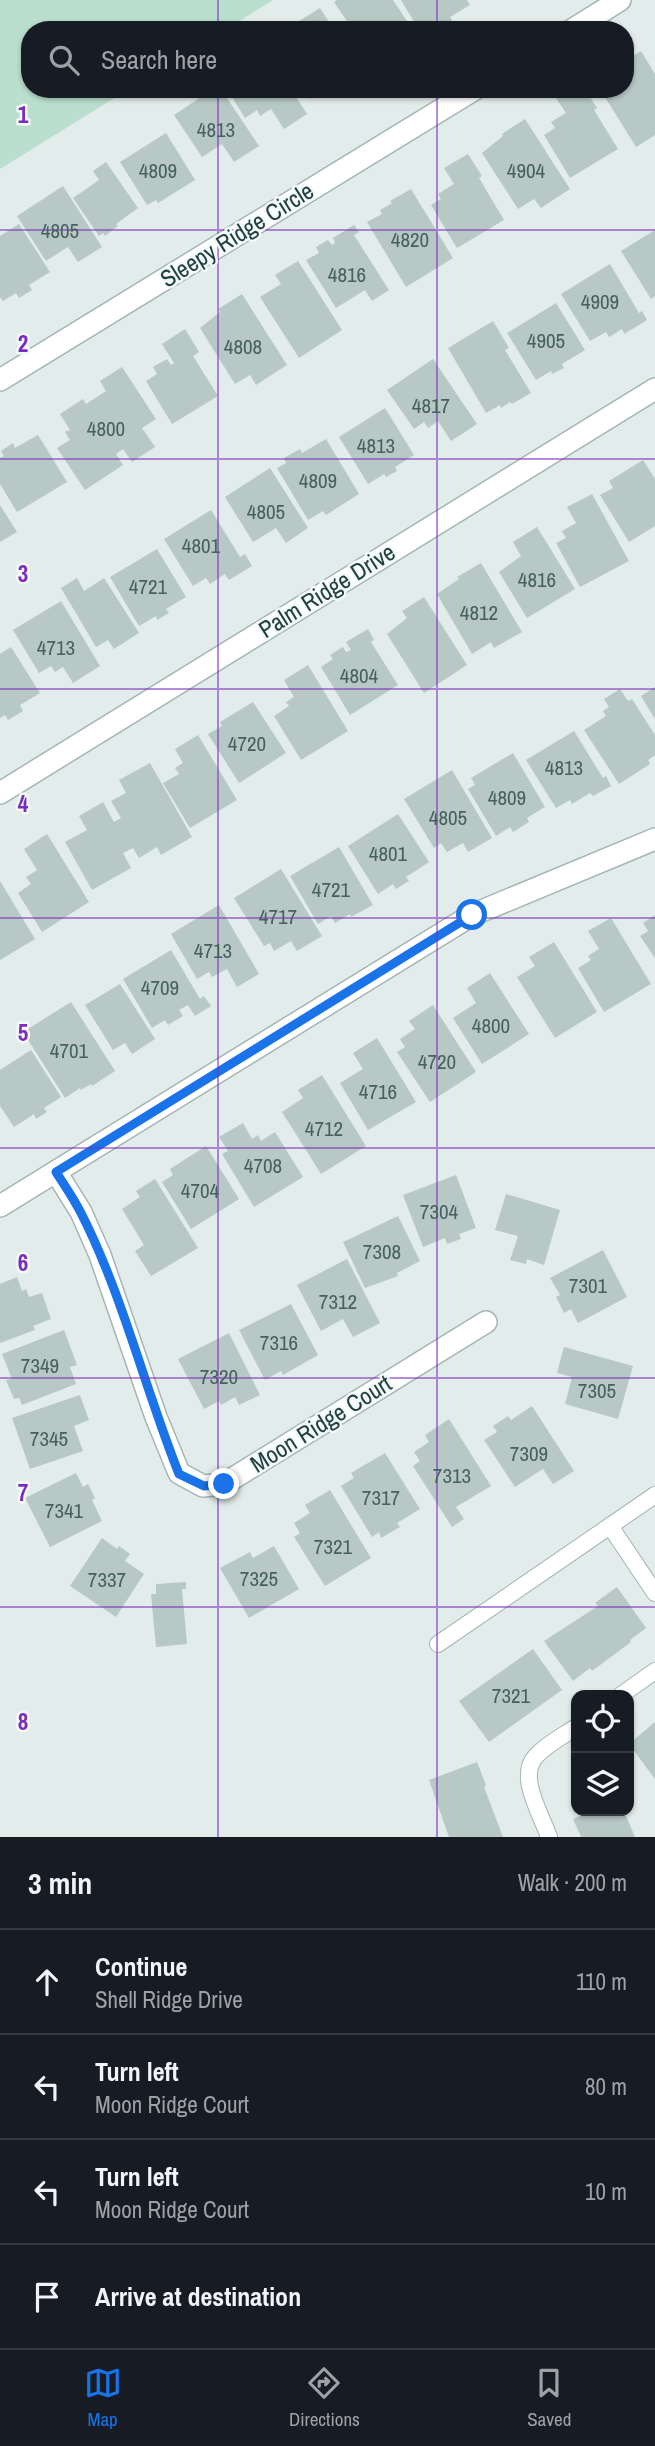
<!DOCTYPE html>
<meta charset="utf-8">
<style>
:root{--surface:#171b24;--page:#20242c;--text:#f1f3f6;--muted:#9ea1a6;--line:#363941;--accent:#1a73e8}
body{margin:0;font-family:"Archivo Narrow",sans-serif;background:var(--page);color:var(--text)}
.controls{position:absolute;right:21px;bottom:21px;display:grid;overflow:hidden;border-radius:14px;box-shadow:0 2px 5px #0004}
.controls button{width:63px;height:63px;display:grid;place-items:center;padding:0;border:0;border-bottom:2px solid var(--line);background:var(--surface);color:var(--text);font:35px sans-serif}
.stop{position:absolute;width:21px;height:21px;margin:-16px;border:5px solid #1a73e8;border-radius:50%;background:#fff}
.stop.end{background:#1a73e8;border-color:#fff;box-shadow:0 2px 7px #0008}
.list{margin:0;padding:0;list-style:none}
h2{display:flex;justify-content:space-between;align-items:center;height:91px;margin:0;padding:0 28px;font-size:30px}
h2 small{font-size:23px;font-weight:400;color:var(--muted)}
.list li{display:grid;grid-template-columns:46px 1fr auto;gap:21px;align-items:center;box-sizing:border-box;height:105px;padding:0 28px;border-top:2px solid var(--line)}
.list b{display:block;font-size:26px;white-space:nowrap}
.list p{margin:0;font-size:23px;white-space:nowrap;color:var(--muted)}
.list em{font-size:23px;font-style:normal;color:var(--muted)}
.icon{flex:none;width:38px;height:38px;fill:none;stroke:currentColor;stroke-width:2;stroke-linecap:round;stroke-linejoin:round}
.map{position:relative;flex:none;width:655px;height:1837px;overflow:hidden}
.search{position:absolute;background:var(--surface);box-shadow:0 2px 5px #0004;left:21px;right:21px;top:21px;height:77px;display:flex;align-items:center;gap:18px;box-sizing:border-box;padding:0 24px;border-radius:28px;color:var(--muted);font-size:26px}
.sheet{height:511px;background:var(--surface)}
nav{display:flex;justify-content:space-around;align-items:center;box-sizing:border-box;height:98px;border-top:2px solid var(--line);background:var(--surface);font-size:19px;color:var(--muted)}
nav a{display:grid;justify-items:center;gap:4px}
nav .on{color:var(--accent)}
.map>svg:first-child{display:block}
</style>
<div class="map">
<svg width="655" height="1837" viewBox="0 0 655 1837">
<rect width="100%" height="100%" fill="#e2edeb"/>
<polygon fill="#badfce" points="0,0 273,0 225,30 30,30 30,89 129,89 0,169"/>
<g fill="#b7c8c5">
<polygon points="337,0 393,0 413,30 353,30 334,2"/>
<polygon points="401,0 467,0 470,5 450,17 453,22 441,29 439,25 431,30 419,30"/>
<polygon points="320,8 334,30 305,30 299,21"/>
<polygon points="641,51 655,74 655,135 636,147 600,89 625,89 625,61"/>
<polygon points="213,89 221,89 259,146 234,162 222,144 202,157 174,115"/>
<polygon points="227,89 291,89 307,114 284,129 271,109 260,116 257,110 245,118"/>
<polygon points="304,89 335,89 325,95 323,91 310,99"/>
<polygon points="571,89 585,89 597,108 594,110 618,149 570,178 544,135 555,128 551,122 566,113 556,98"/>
<polygon points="525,119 570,189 541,208 534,199 518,209 482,153 503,136 502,134"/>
<polygon points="166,133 195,180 158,203 156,200 147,205 120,162"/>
<polygon points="468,154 482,176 479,178 504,220 457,248 431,205 441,199 438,194 454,184 444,168"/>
<polygon points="106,162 138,208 116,224 118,226 105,236 103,233 99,236 73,198 99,180 93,171"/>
<polygon points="63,186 102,247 78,262 68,247 46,261 17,216"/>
<polygon points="411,189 453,258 406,287 367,222 382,214 380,210 392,203 390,201"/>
<polygon points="19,224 50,272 29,285 32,290 19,298 16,293 3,301 0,297 0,236"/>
<polygon points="354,225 359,232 354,235 389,290 372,301 365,290 336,308 306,260 319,253 316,247 328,240 332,245 335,243 333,238"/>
<polygon points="655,230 655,296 651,299 621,251"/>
<polygon points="298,261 342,330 299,358 260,297 281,284 275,275"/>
<polygon points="610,264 639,313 642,311 647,320 624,334 622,329 609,337 606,332 590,341 561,294"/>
<polygon points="242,294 287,365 256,385 250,375 235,384 200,328 220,312 218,309"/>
<polygon points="556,303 585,350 562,364 564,368 552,374 551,371 536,380 507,333"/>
<polygon points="493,321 509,348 505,350 531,393 512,404 510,402 501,408 500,405 486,413 448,348"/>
<polygon points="185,329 199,352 193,356 218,396 172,424 146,381 157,374 153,367 167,359 171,365 174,363 162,344"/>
<polygon points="433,359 477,424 451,441 438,421 428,428 424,422 414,429 387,390"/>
<polygon points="122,367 156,419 142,428 155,447 132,462 123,449 116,454 123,465 85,490 57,448 70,440 65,432 70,430 60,414 83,399 86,404 106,391 100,381"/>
<polygon points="385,408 414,455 395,467 397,471 386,477 384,474 368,484 339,437"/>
<polygon points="38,435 67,482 17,512 0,484 0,458 4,456 1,451 13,443 15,448"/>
<polygon points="326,439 359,494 326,515 323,511 308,520 277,468 286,463 284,458 300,449 302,453"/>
<polygon points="643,460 655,479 655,526 629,542 600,495 613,488 609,481"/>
<polygon points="270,468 308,528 286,543 276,528 253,542 225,497"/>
<polygon points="592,494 629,561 580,587 556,543 566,538 562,531 576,523 567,507"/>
<polygon points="0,505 17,532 0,542"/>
<polygon points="211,510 240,557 245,554 252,566 229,580 225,574 210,584 206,578 193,586 164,539"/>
<polygon points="537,527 575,589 527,618 499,572 521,556 513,542"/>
<polygon points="157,549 186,597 166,609 169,613 157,620 156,616 139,626 110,577"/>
<polygon points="481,563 522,632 494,648 491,642 472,654 437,594 459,579 457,577"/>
<polygon points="77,578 84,591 104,578 139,633 114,649 108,640 96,647 61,588"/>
<polygon points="424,597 467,665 424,693 387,634 407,618 402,611"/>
<polygon points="61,601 100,666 73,683 63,667 55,672 51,666 39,673 13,630"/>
<polygon points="368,629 374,640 371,642 398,685 350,715 321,667 333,659 330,655 343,647 346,652 351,650 346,642"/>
<polygon points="11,647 40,693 20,705 23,711 8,720 5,715 0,718 0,654"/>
<polygon points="308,665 348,731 301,760 274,716 289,706 286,702 294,697 284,680"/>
<polygon points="655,687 655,719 641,696"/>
<polygon points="620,689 628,701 632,699 655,735 655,755 648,760 650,764 619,784 584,730 606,716 603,711 609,707 604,699"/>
<polygon points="253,702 286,753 239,783 208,734 222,726 220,722"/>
<polygon points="574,731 603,778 606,776 611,786 593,796 590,793 572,804 570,800 556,808 526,760"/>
<polygon points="198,735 237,800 190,828 163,783 179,774 175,768 183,763 175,749"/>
<polygon points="513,753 545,807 527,818 529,822 513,832 510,827 496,836 468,789 475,785 471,778"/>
<polygon points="150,763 192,837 161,855 157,847 139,858 133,848 123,853 131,868 92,890 65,842 87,830 79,816 103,802 114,822 121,818 111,801 126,793 119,780"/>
<polygon points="452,770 492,838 468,852 463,843 447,852 441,843 434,848 404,799"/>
<polygon points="398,814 429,862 406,877 409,881 396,889 393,884 378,894 348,846"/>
<polygon points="47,834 89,902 42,932 18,893 31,884 26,877 37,870 24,849"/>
<polygon points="339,847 373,905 351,917 350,914 335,923 331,916 318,924 290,876"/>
<polygon points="281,869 322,936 297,951 291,941 274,951 270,943 264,946 234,898"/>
<polygon points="0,881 35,939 0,960"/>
<polygon points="219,905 259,974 237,987 227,969 212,977 209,972 197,979 171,934"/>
<polygon points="655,915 655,958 640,936 648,931 643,923"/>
<polygon points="611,918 651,984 604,1012 578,968 591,960 588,956 599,949 588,931"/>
<polygon points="554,942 597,1012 555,1038 517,977 535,966 529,957"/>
<polygon points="171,950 200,999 204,996 211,1006 195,1016 188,1005 179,1010 183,1016 168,1025 165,1020 152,1028 123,979"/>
<polygon points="490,973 529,1034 482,1064 453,1018 476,1003 467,988"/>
<polygon points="120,984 155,1039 132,1054 125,1043 113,1050 85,1005"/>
<polygon points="71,1002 115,1071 92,1086 91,1084 81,1090 80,1088 65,1098 23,1032"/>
<polygon points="433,1005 476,1072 430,1102 397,1052 405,1047 400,1039 415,1029 409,1021"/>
<polygon points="377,1038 416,1102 368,1130 340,1083 363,1069 353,1053"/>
<polygon points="31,1050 61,1097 44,1108 47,1112 36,1119 34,1114 14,1127 0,1106 0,1070"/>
<polygon points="322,1075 366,1146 321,1174 282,1112 303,1098 298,1090"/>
<polygon points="243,1123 252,1139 258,1135 261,1141 275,1132 303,1177 254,1207 222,1154 228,1151 219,1137"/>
<polygon points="206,1146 239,1199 191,1229 162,1182 173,1175 170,1169"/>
<polygon points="456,1175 476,1228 459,1234 461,1239 447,1244 445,1238 423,1247 403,1195"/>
<polygon points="155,1179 198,1248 151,1276 135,1251 144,1245 122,1209 140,1197 136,1191"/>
<polygon points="506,1194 560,1210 544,1265 527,1259 526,1264 510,1260 518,1236 495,1230"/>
<polygon points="398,1216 420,1261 397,1273 398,1276 365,1288 343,1242"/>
<polygon points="603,1250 627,1297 578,1323 571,1309 564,1313 556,1297 560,1295 550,1278"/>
<polygon points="347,1259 380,1323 353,1337 343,1319 321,1331 297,1285"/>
<polygon points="17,1277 22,1291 26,1289 29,1297 42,1293 51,1319 33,1326 35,1330 0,1343 0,1284"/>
<polygon points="291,1304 318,1355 283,1375 281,1371 265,1380 239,1330"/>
<polygon points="64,1330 77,1365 70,1367 76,1384 22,1405 19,1398 14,1399 6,1380 12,1379 2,1354"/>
<polygon points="229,1333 260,1395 239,1405 235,1397 221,1405 219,1401 204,1409 178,1359"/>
<polygon points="564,1347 633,1366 618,1419 565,1404 572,1377 557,1373"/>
<polygon points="80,1395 89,1420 74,1426 83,1451 30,1469 12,1418"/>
<polygon points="532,1406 574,1471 553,1484 543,1469 515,1487 484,1440 497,1432 493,1426 508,1416 511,1420"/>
<polygon points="449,1419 491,1486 456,1507 464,1519 452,1527 413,1466 420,1461 414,1452 429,1442 425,1435"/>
<polygon points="385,1453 420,1509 397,1523 400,1527 381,1538 379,1532 372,1537 341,1486 354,1478 351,1473"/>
<polygon points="76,1473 83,1487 88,1484 95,1498 92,1500 102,1521 50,1547 25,1498"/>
<polygon points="330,1490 371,1558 325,1586 294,1537 300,1533 294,1523 310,1513 305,1505"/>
<polygon points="102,1538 117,1549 119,1546 130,1554 125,1561 144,1574 116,1617 70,1586"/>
<polygon points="274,1546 299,1589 249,1618 220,1568 250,1552 253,1558"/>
<polygon points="186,1582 186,1589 182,1589 187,1644 156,1647 151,1594 156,1594 156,1584"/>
<polygon points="617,1587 646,1628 630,1640 631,1642 592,1671 590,1668 573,1681 544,1641 598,1606 595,1603"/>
<polygon points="533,1649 562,1690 489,1742 459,1701"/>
<polygon points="655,1722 655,1779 629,1744"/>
<polygon points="477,1762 486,1785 484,1787 503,1837 449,1837 429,1780"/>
<polygon points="593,1811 624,1811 635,1837 581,1837 573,1819"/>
</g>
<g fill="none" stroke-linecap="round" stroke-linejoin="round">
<g stroke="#a4b5b4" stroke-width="18">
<g id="service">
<polyline points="610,1526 655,1495"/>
<polyline points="438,1644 610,1526 655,1593"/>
<polyline points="621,1695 655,1671"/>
<path d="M549 1837C541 1814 517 1776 536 1756 547 1744 563 1736 576 1727"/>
</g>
</g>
<g stroke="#a4b5b4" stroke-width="24">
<g id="minor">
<polyline points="572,30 620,0"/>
<polyline points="0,380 475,89"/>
<polyline points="0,793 655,389"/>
<polyline points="56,1172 81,1212 100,1255 156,1417 179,1473 203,1486 224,1484 486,1322"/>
<polyline points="0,1206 472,915 655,839"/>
</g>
</g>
<use href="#service" stroke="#fff" stroke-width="16"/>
<use href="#minor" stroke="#fff" stroke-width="21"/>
</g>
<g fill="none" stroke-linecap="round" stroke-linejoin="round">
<path stroke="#1a73e8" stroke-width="9" d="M224 1484 204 1486 179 1474C145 1389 122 1293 81 1213 74 1199 65 1186 56 1172L472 915"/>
</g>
<path fill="none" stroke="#7b2cbf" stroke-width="2" stroke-opacity="0.55" d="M218 0V30M437 0V30M218 89V1837M437 89V1837M0 230H655M0 459H655M0 689H655M0 918H655M0 1148H655M0 1378H655M0 1607H655"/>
<g text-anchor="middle" stroke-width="5" stroke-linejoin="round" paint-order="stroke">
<g font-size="21" fill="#466160">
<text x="216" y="137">4813</text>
<text x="158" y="178">4809</text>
<text x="526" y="178">4904</text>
<text x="60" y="238">4805</text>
<text x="410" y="247">4820</text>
<text x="347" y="282">4816</text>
<text x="600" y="309">4909</text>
<text x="546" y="348">4905</text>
<text x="243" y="354">4808</text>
<text x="431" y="413">4817</text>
<text x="106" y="436">4800</text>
<text x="376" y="453">4813</text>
<text x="318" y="488">4809</text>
<text x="266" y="519">4805</text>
<text x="201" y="553">4801</text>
<text x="537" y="587">4816</text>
<text x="148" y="594">4721</text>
<text x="479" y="620">4812</text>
<text x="56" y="655">4713</text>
<text x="359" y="683">4804</text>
<text x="247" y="751">4720</text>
<text x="564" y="775">4813</text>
<text x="507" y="805">4809</text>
<text x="448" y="825">4805</text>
<text x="388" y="861">4801</text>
<text x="331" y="897">4721</text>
<text x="278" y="924">4717</text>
<text x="213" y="958">4713</text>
<text x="160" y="995">4709</text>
<text x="491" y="1033">4800</text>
<text x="69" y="1058">4701</text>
<text x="437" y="1069">4720</text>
<text x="378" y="1099">4716</text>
<text x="324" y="1136">4712</text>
<text x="263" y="1173">4708</text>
<text x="200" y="1198">4704</text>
<text x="439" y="1219">7304</text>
<text x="382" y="1259">7308</text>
<text x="588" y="1293">7301</text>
<text x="338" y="1309">7312</text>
<text x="279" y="1350">7316</text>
<text x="40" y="1373">7349</text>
<text x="219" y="1384">7320</text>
<text x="597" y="1398">7305</text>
<text x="49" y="1446">7345</text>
<text x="529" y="1461">7309</text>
<text x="452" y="1483">7313</text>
<text x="381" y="1505">7317</text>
<text x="64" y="1518">7341</text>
<text x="333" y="1554">7321</text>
<text x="259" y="1586">7325</text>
<text x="107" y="1587">7337</text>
<text x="511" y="1703">7321</text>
</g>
<g font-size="24" fill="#213f3f" stroke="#f3f9f8">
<text transform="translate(237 235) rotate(-32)" y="8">Sleepy Ridge Circle</text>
<text transform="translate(327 591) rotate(-32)" y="8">Palm Ridge Drive</text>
<text transform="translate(321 1424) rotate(-32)" y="8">Moon Ridge Court</text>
</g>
</g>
<g font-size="23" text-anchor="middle" font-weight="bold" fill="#7b2cbf" stroke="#f3f9f8" stroke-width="5" stroke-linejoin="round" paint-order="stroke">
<text x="23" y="123">1</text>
<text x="23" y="352">2</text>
<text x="23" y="582">3</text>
<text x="23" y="812">4</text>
<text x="23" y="1041">5</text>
<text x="23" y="1271">6</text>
<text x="23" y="1501">7</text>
<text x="23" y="1730">8</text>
</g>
</svg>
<div class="controls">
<button><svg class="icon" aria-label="locate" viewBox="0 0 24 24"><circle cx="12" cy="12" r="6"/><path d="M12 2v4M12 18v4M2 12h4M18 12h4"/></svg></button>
<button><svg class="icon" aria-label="layers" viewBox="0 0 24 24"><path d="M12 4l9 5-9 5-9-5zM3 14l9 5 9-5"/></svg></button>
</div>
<div class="stop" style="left:472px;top:915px"></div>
<div class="stop end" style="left:224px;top:1484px"></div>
<div class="search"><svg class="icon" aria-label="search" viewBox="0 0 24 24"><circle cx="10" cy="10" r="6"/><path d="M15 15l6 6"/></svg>Search here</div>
</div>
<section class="sheet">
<h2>3 min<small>Walk · 200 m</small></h2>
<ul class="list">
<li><svg class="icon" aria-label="ahead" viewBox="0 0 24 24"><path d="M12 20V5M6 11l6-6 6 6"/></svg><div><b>Continue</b><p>Shell Ridge Drive</p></div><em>110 m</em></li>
<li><svg class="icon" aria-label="left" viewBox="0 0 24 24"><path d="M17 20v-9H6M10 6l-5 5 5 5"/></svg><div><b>Turn left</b><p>Moon Ridge Court</p></div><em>80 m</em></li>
<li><svg class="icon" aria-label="left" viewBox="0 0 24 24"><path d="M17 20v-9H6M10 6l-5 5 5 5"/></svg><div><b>Turn left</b><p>Moon Ridge Court</p></div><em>10 m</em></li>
<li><svg class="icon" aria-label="arrive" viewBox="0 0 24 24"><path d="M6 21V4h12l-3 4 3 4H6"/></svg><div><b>Arrive at destination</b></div></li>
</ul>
</section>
<nav>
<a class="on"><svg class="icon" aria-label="map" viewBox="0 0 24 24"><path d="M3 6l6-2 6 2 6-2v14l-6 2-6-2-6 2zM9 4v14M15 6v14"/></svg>Map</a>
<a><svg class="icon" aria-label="directions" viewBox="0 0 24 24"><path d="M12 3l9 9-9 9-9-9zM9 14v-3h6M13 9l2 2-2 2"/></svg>Directions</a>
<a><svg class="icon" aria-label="saved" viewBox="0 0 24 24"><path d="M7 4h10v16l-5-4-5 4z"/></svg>Saved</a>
</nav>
